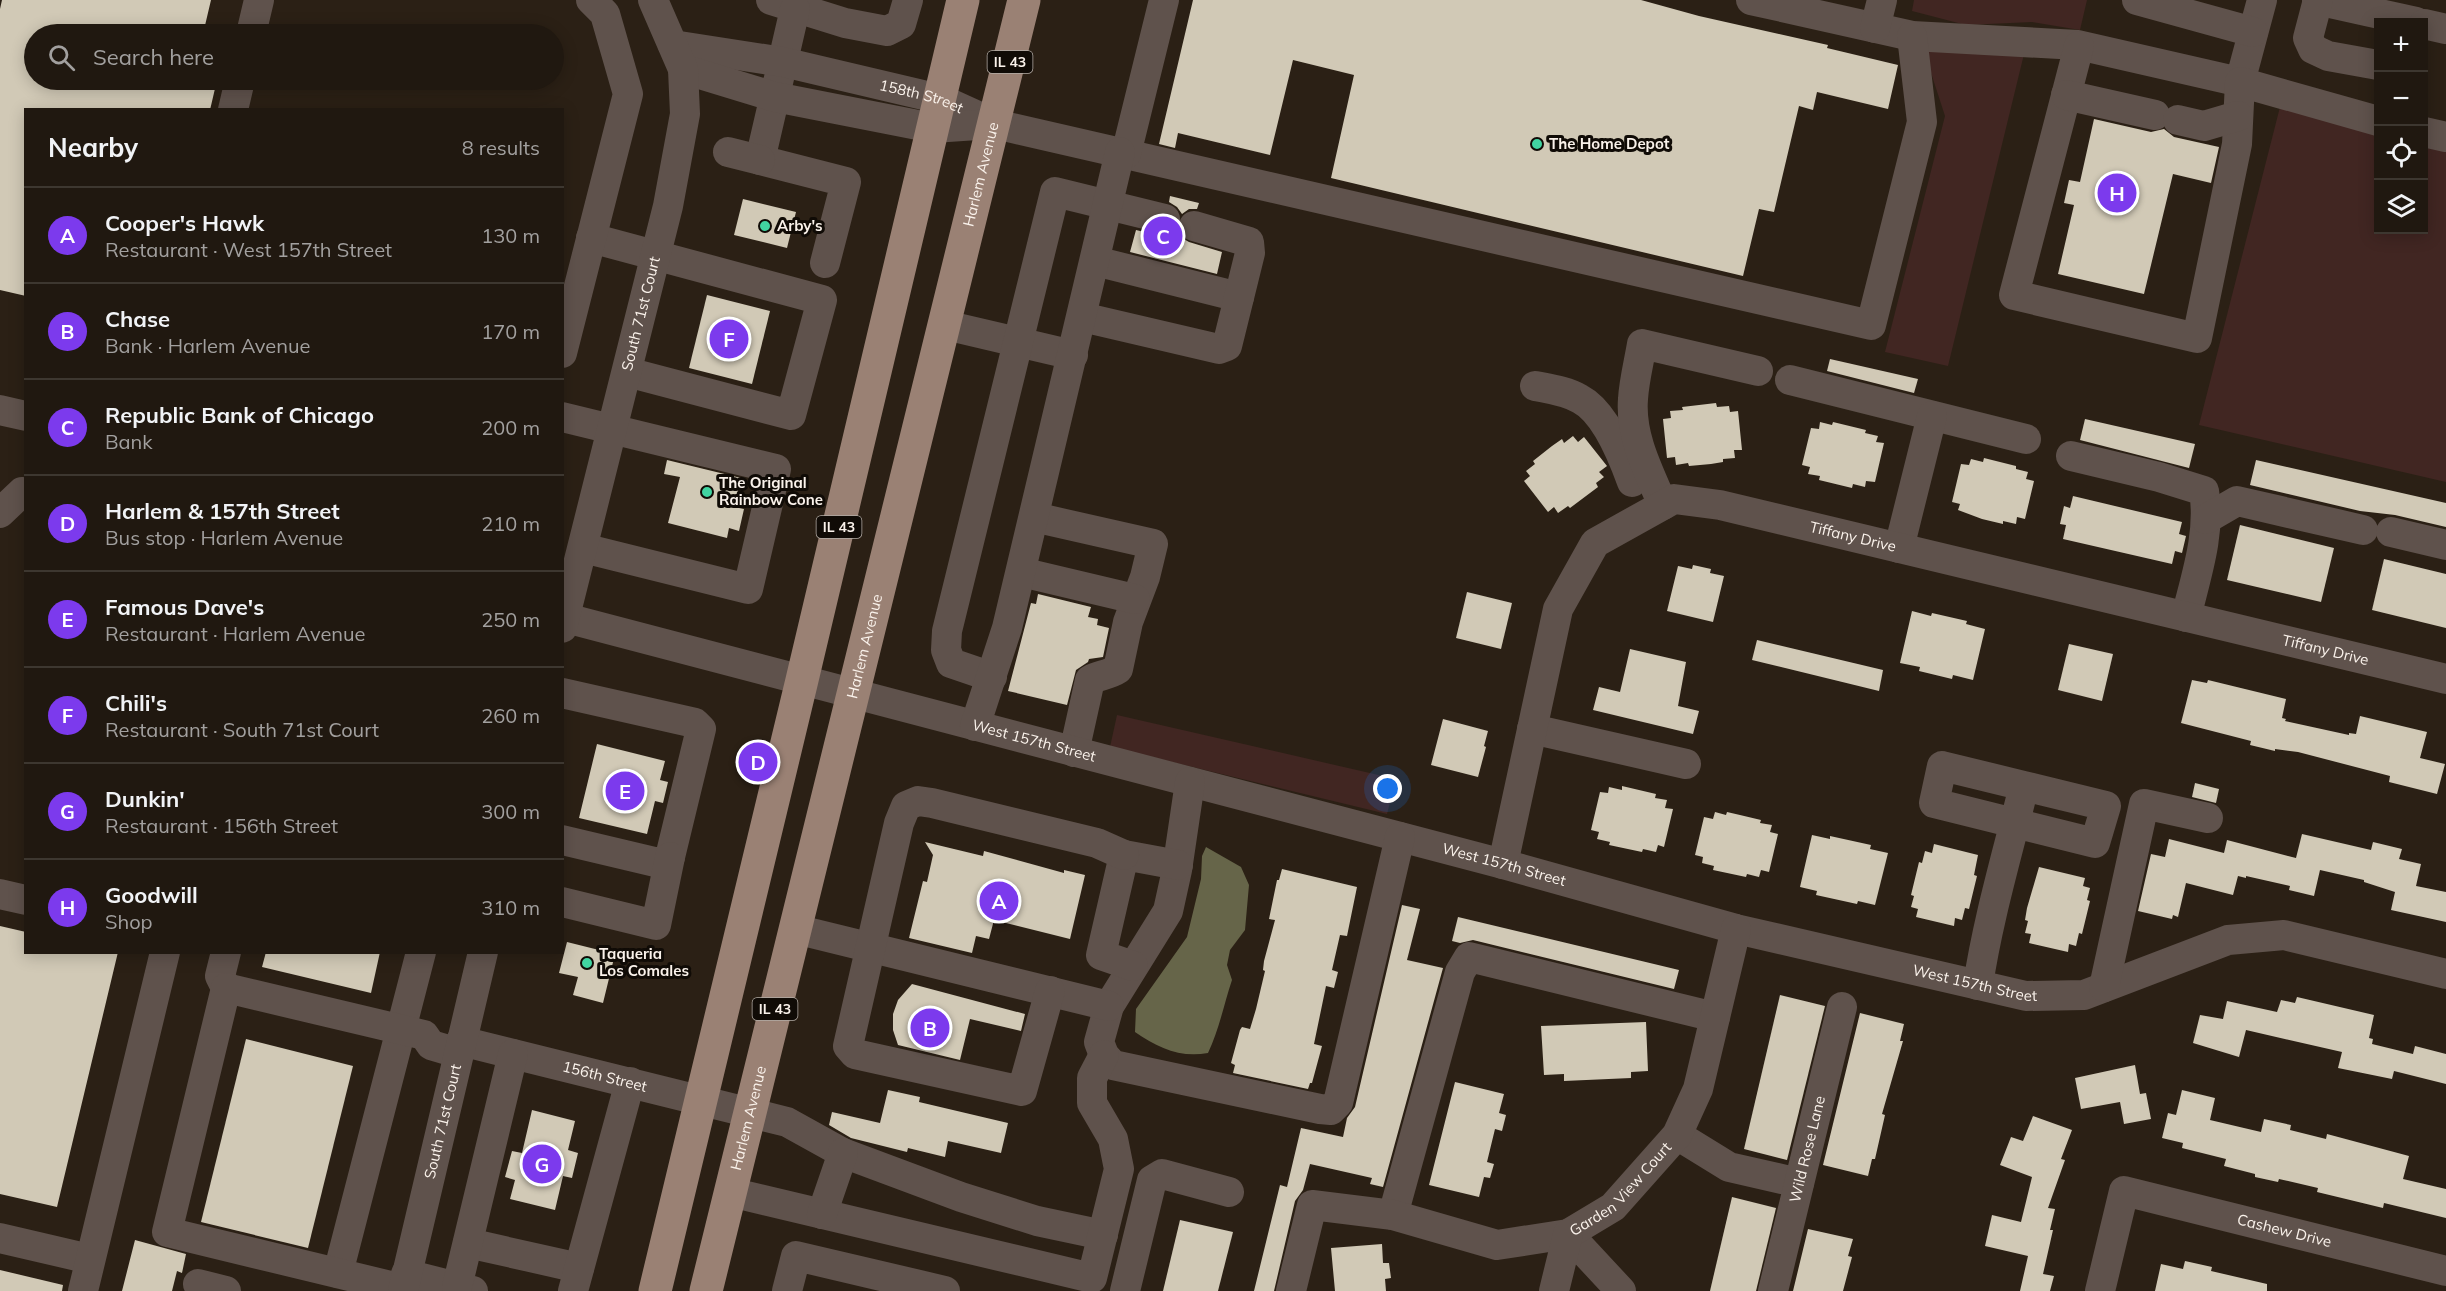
<!DOCTYPE html>
<meta charset="utf-8">
<style>
:root{--surface:#201810;--page:#2d251e;--text:#f1f3f6;--muted:#a2a09f;--line:#3d3730;--accent:#7c3aed}
body{margin:0;font-family:Mulish,sans-serif;background:var(--page);color:var(--text)}
.controls{position:absolute;right:18px;top:18px;display:grid;overflow:hidden;border-radius:0px;box-shadow:0 3px 15px #0003}
.controls button{width:54px;height:54px;display:grid;place-items:center;padding:0;border:0;border-bottom:2px solid var(--line);background:var(--surface);color:var(--text);font:30px sans-serif}
.you{position:absolute;left:1388px;top:789px;width:21px;height:21px;margin:-15px;border:4px solid #fff;border-radius:50%;background:#1a73e8;box-shadow:0 0 0 9px #1a73e833}
.badge{display:grid;place-items:center;width:39px;height:39px;border-radius:50%;background:var(--accent);color:#fff;font-size:20px;font-weight:700}
.pin{position:absolute;translate:-50% -50%;border:3px solid #fff;box-shadow:0 2px 6px #0006}
.list{margin:0;padding:0;list-style:none}
h2{display:flex;justify-content:space-between;align-items:center;height:78px;margin:0;padding:0 24px;font-size:26px}
h2 small{font-size:20px;font-weight:400;color:var(--muted)}
.list li{display:grid;grid-template-columns:39px 1fr auto;gap:18px;align-items:center;box-sizing:border-box;height:96px;padding:0 24px;border-top:2px solid var(--line)}
.list b{display:block;font-size:22px;white-space:nowrap}
.list p{margin:0;font-size:20px;white-space:nowrap;color:var(--muted)}
.list em{font-size:20px;font-style:normal;color:var(--muted)}
.icon{flex:none;width:33px;height:33px;fill:none;stroke:currentColor;stroke-width:2;stroke-linecap:round;stroke-linejoin:round}
.map{position:relative;flex:none;width:2446px;height:1291px;overflow:hidden}
.search{position:absolute;background:var(--surface);box-shadow:0 3px 15px #0003;left:24px;top:24px;width:540px;height:66px;display:flex;align-items:center;gap:15px;box-sizing:border-box;padding:0 21px;border-radius:33px;color:var(--muted);font-size:22px}
.panel{position:absolute;background:var(--surface);box-shadow:0 3px 15px #0003;left:24px;top:108px;width:540px;height:846px;border-radius:0px}
.map>svg:first-child{display:block}
</style>
<div class="map">
<svg width="2446" height="1291" viewBox="0 0 2446 1291">
<rect width="100%" height="100%" fill="#2b2015"/>
<g fill="#412622">
<polygon points="1914,0 2087,0 2080,30 2032,22 1966,25 1912,11"/>
<polygon points="1922,45 2025,50 1948,366 1885,352 1945,116"/>
<polygon points="2281,103 2378,128 2378,230 2424,230 2424,139 2446,145 2446,482 2199,425"/>
<polygon points="1117,715 1396,779 1387,814 1110,747"/>
</g>
<path fill="#666549" d="M1206 847 1241 867 1249 885 1245 930 1230 950 1227 965 1232 980C1224 1004 1219 1030 1208 1053 1180 1058 1158 1048 1135 1032L1136 1009 1187 937 1201 879 1202 856Z"/>
<g fill="#d1c9b6">
<polygon points="2,0 211,0 203,34 34,34 34,80 217,80 210,110 26,110 26,296 0,290 0,9"/>
<polygon points="1193,0 1641,0 1699,16 1828,45 1827,48 1898,65 1888,109 1817,92 1813,110 1799,106 1774,212 1759,209 1743,276 1331,178 1354,75 1293,60 1270,155 1178,133 1175,148 1159,144"/>
<polygon points="2094,119 2151,132 2164,129 2174,137 2219,147 2211,183 2173,174 2144,294 2058,274 2074,205 2064,203 2069,180 2080,182"/>
<polygon points="1170,196 1199,203 1197,209 1189,209 1182,214 1177,207 1169,202"/>
<polygon points="743,199 796,212 787,248 734,235"/>
<polygon points="1136,230 1161,236 1170,235 1178,231 1182,238 1189,242 1222,252 1217,274 1130,252"/>
<polygon points="707,295 770,311 752,384 689,368"/>
<polygon points="1830,359 1918,379 1914,393 1827,371"/>
<polygon points="1716,403 1717,407 1729,406 1730,412 1738,411 1742,450 1734,450 1735,458 1723,459 1723,462 1711,464 1689,466 1688,463 1676,465 1675,457 1667,458 1663,419 1671,418 1670,411 1683,410 1682,407"/>
<polygon points="2085,419 2195,444 2189,468 2080,440"/>
<polygon points="1820,422 1832,425 1833,422 1866,430 1865,433 1878,436 1876,442 1884,443 1875,482 1866,481 1865,487 1853,484 1852,488 1819,480 1820,476 1808,474 1810,467 1802,465 1811,428 1819,429"/>
<polygon points="1573,436 1578,442 1584,437 1607,466 1599,472 1604,477 1596,483 1598,487 1570,508 1568,506 1558,513 1554,507 1548,512 1524,481 1530,476 1526,471 1535,464 1533,461 1552,446 1562,439 1564,443"/>
<polygon points="1984,458 2016,466 2016,469 2028,472 2026,479 2034,481 2025,519 2017,517 2016,524 2003,521 2003,524 1982,519 1958,510 1960,504 1952,502 1961,464 1969,465 1971,459 1983,462"/>
<polygon points="667,460 741,478 734,507 744,509 739,531 729,528 727,538 668,523 680,477 664,474"/>
<polygon points="2256,460 2446,503 2446,527 2395,515 2360,511 2250,485"/>
<polygon points="2073,496 2182,522 2179,534 2186,536 2182,553 2175,551 2172,564 2063,539 2066,525 2060,524 2064,506 2070,508"/>
<polygon points="2240,525 2334,548 2321,602 2227,580"/>
<polygon points="2384,559 2446,574 2446,628 2372,610"/>
<polygon points="1693,565 1711,569 1710,573 1724,576 1713,622 1667,611 1678,566 1692,569"/>
<polygon points="1467,592 1512,603 1501,649 1456,638"/>
<polygon points="1038,594 1091,607 1088,617 1098,619 1097,625 1109,628 1103,657 1089,659 1088,662 1076,670 1067,705 1008,691 1031,603 1036,604"/>
<polygon points="1912,611 1931,616 1932,613 1967,621 1966,624 1985,629 1973,680 1953,675 1952,679 1919,671 1920,667 1900,663"/>
<polygon points="1757,640 1883,670 1879,691 1752,660"/>
<polygon points="2069,644 2113,654 2102,701 2058,690"/>
<polygon points="1630,649 1686,662 1678,706 1699,711 1693,734 1593,710 1599,687 1620,692"/>
<polygon points="2192,680 2207,683 2208,680 2286,699 2282,718 2286,719 2285,721 2349,735 2349,733 2356,734 2360,716 2427,732 2420,758 2445,764 2437,794 2389,782 2390,776 2298,752 2275,749 2275,751 2250,745 2251,741 2181,723"/>
<polygon points="1443,719 1488,731 1484,746 1486,747 1478,777 1431,765"/>
<polygon points="597,744 665,761 660,780 668,782 663,803 655,801 647,834 579,818"/>
<polygon points="2195,783 2219,789 2216,803 2192,797"/>
<polygon points="1622,786 1656,794 1655,798 1667,800 1665,808 1673,809 1664,847 1658,845 1656,852 1643,849 1642,852 1609,845 1610,842 1597,839 1599,832 1591,830 1600,792 1608,793 1609,787 1622,790"/>
<polygon points="1715,812 1726,815 1727,812 1740,815 1761,820 1760,823 1772,825 1770,832 1778,834 1769,872 1761,870 1759,877 1747,874 1746,877 1713,870 1714,866 1702,863 1703,857 1695,855 1704,817 1713,819"/>
<polygon points="2302,834 2371,850 2373,842 2402,849 2399,859 2421,864 2416,886 2446,892 2446,922 2391,910 2395,892 2364,882 2364,880 2320,870 2314,896 2289,890 2290,886 2246,876 2246,878 2238,876 2233,895 2186,883 2178,917 2173,915 2172,919 2138,911 2151,854 2165,857 2169,839 2224,853 2227,840 2296,858"/>
<polygon points="1812,835 1830,839 1830,836 1871,845 1870,849 1888,853 1875,905 1858,901 1857,904 1816,895 1817,891 1800,887"/>
<polygon points="925,842 983,856 984,851 1064,873 1064,870 1085,875 1070,939 994,920 989,939 976,936 972,953 909,938 923,881 927,882 933,855"/>
<polygon points="1934,844 1978,855 1974,875 1977,876 1969,909 1965,908 1962,920 1955,918 1954,926 1916,917 1918,909 1911,907 1914,896 1911,895 1919,862 1922,863 1925,851 1932,853"/>
<polygon points="2039,867 2085,878 2083,886 2090,888 2087,900 2090,901 2082,934 2079,933 2076,946 2069,944 2068,952 2029,943 2031,934 2025,933 2028,921 2025,920 2027,908"/>
<polygon points="1282,869 1357,887 1347,936 1340,935 1332,970 1338,972 1334,988 1326,986 1314,1044 1322,1046 1312,1083 1310,1083 1308,1089 1233,1073 1235,1065 1231,1063 1240,1030 1242,1027 1250,1029 1256,1009 1265,971 1263,970 1264,961 1275,920 1269,919 1277,880 1279,880"/>
<polygon points="1402,905 1420,909 1407,960 1443,968 1383,1187 1370,1184 1372,1178 1310,1164 1303,1190 1295,1201 1274,1291 1254,1291 1280,1185 1287,1187 1301,1128 1343,1137 1347,1118 1355,1107"/>
<polygon points="1458,917 1679,970 1674,989 1473,940 1460,943 1452,941"/>
<polygon points="0,926 26,932 26,952 118,952 57,1207 0,1194"/>
<polygon points="567,942 615,954 603,1003 573,995 578,977 559,973"/>
<polygon points="266,952 380,952 371,993 262,967"/>
<polygon points="912,984 1025,1014 1021,1031 970,1019 960,1060 898,1045 893,1030 893,1014 898,1000"/>
<polygon points="1780,995 1825,1006 1787,1160 1744,1149"/>
<polygon points="2297,997 2374,1015 2369,1038 2373,1039 2372,1044 2413,1054 2415,1046 2446,1054 2446,1084 2394,1071 2392,1079 2338,1068 2342,1052 2246,1030 2239,1057 2193,1043 2200,1015 2223,1019 2227,1001 2277,1012 2281,1000 2295,1003"/>
<polygon points="1860,1013 1904,1024 1900,1041 1903,1041 1882,1114 1885,1115 1875,1159 1872,1159 1868,1176 1823,1165"/>
<polygon points="1646,1022 1648,1071 1631,1072 1631,1078 1564,1081 1564,1074 1544,1075 1541,1026"/>
<polygon points="246,1039 353,1066 308,1248 201,1222"/>
<polygon points="2135,1065 2140,1094 2146,1093 2151,1119 2124,1124 2120,1102 2081,1109 2075,1078"/>
<polygon points="1455,1082 1504,1094 1499,1113 1506,1115 1502,1131 1495,1129 1487,1162 1494,1164 1490,1178 1484,1177 1479,1197 1429,1185"/>
<polygon points="888,1090 920,1097 919,1102 1008,1123 1001,1153 948,1141 945,1157 908,1148 907,1152 851,1138 829,1125 832,1112 880,1123"/>
<polygon points="2182,1090 2215,1098 2210,1120 2261,1132 2264,1119 2291,1125 2290,1130 2326,1139 2327,1134 2409,1156 2403,1179 2446,1189 2446,1218 2384,1203 2383,1208 2346,1199 2317,1192 2318,1188 2279,1179 2278,1182 2255,1177 2255,1174 2224,1166 2226,1159 2182,1148 2183,1143 2162,1138 2168,1113 2176,1115"/>
<polygon points="532,1110 575,1121 568,1150 578,1153 572,1178 563,1176 555,1210 510,1199 515,1180 505,1177 512,1151 522,1153"/>
<polygon points="2033,1116 2072,1130 2061,1159 2065,1160 2048,1208 2055,1209 2050,1230 2053,1230 2043,1274 2054,1276 2050,1291 2020,1291 2028,1256 1985,1246 1992,1215 2021,1222 2032,1177 2000,1165 2011,1137 2023,1141"/>
<polygon points="1732,1197 1776,1208 1756,1291 1710,1291"/>
<polygon points="1180,1220 1233,1232 1218,1291 1163,1291"/>
<polygon points="1808,1229 1853,1239 1848,1256 1852,1257 1843,1291 1793,1291"/>
<polygon points="135,1240 186,1254 182,1273 177,1271 172,1291 122,1291"/>
<polygon points="1382,1244 1383,1263 1389,1263 1391,1278 1385,1279 1386,1291 1335,1291 1331,1248"/>
<polygon points="2185,1261 2212,1267 2211,1271 2267,1284 2267,1291 2155,1291 2161,1264 2183,1269"/>
<polygon points="0,1270 63,1285 62,1291 0,1291"/>
</g>
<g fill="none" stroke-linecap="round" stroke-linejoin="round">
<g stroke="#5f524c" stroke-width="30">
<polyline points="771,0 845,23 887,31 901,24 908,0"/>
<polyline points="1751,0 1912,36 2078,45 2240,82 2262,0"/>
<polyline points="2137,0 2253,32"/>
<polyline points="2317,0 2416,22"/>
<polyline points="2318,0 2308,38 2313,49 2328,56 2378,65"/>
<polyline points="795,9 760,160 846,182 825,263"/>
<polyline points="2424,24 2446,29"/>
<polyline points="1875,28 1882,0"/>
<polyline points="251,34 259,0"/>
<path id="s1" d="M673 45 783 62 940 99 995 124 1871 325 1922 122 1912 36"/>
<polyline points="2079,46 2014,295 2197,338 2237,144 2240,82 2378,121"/>
<polyline points="683,69 775,97 933,128 992,124"/>
<polyline points="2066,95 2155,115"/>
<polyline points="233,110 240,80"/>
<polyline points="2178,120 2204,126 2238,116"/>
<polyline points="2424,132 2446,137"/>
<polyline points="728,152 760,160"/>
<polyline points="1126,154 1164,0"/>
<polyline points="591,238 822,300 791,415 627,372"/>
<polyline points="1095,261 1239,297"/>
<polyline points="1082,317 1219,349 1227,346 1250,253 1249,242 1194,226"/>
<polyline points="945,325 1073,355"/>
<polyline points="562,353 628,94 605,14 591,0"/>
<polyline points="1790,380 2026,439"/>
<path d="M1535 386C1550 389 1566 391 1580 399 1605 412 1623 457 1632 482"/>
<polyline points="0,410 26,416"/>
<polyline points="562,417 776,469 748,589 583,548"/>
<path d="M2071 456 2159 477 2204 491C2211 533 2196 576 2186 617"/>
<path d="M1663 505C1649 472 1630 437 1633 399 1634 381 1639 362 1642 344L1758 371"/>
<polyline points="0,513 22,492"/>
<path d="M1034 517 1153 544 1145 577 1128 622 1118 669C1109 675 1099 675 1090 680L1074 752"/>
<polyline points="2206,519 2237,501 2363,530"/>
<polyline points="2391,532 2446,545"/>
<polyline points="1899,548 1932,416"/>
<polyline points="1021,572 1135,599"/>
<path id="s2" d="M562 617 1503 864 1736 929 2026 996 2084 995 2228 940 2284 935 2446 974"/>
<path id="s3" d="M562 628 668 206 685 114 683 69 653 0"/>
<polyline points="992,677 951,663 946,650 947,631 1055,192 1165,219"/>
<polyline points="562,693 695,723 701,729 670,857 659,863 562,840"/>
<polyline points="975,726 1007,628 1120,152"/>
<polyline points="1532,729 1686,764"/>
<polyline points="1190,782 1177,870 1168,911 1109,1006 1099,1042 1104,1055 1113,1065 1320,1109 1331,1110 1338,1103 1400,837"/>
<path id="s4" d="M1503 864 1558 609 1595 543 1674 499 1720 505 2446 679"/>
<polyline points="0,894 26,900"/>
<polyline points="562,902 656,925 670,857"/>
<polyline points="795,929 1109,1006"/>
<polyline points="226,952 220,976 226,988"/>
<polyline points="1133,966 1101,955 1124,855 1178,865"/>
<path d="M1978 985C1988 918 2008 852 2024 786L2106 806 2095 843 1934 803 1942 766 2024 786"/>
<polyline points="2104,987 2144,804 2208,818"/>
<polyline points="1050,991 1022,1091 855,1054 848,1046 899,823 906,806 918,801 932,803 1097,843 1124,855"/>
<path id="s5" d="M461 1041 787 1122 843 1153 961 1197 1037 1221 1103 1235"/>
<polyline points="1677,1135 1729,1167 1799,1183"/>
<polyline points="730,1192 1092,1278 1119,1169 1113,1139 1092,1103 1092,1078 1104,1055"/>
<polyline points="822,1214 843,1153"/>
<polyline points="1393,1215 1460,972 1469,957 1715,1017"/>
<polyline points="1568,1234 1621,1291"/>
<polyline points="0,1238 90,1259"/>
<polyline points="468,1243 579,1268"/>
<polyline points="338,1273 421,952"/>
<polyline points="406,1274 473,1291"/>
<polyline points="198,1284 226,1291"/>
<polyline points="457,1287 513,1054"/>
<polyline points="403,1289 167,1232 226,988 424,1035 431,1045 458,1053"/>
<polyline points="83,1291 165,952"/>
<path id="s6" d="M403 1291 483 952"/>
<polyline points="573,1291 630,1082"/>
<polyline points="787,1291 796,1256 945,1291"/>
<polyline points="1125,1291 1152,1180 1162,1174 1229,1192"/>
<path id="s7" d="M1291 1291 1312 1205 1393 1215 1497 1245 1568 1234 1613 1207 1677 1135 1698 1089 1736 929"/>
<polyline points="1554,1291 1568,1234"/>
<path id="s8" d="M1773 1291 1842 1007"/>
<path id="s9" d="M2100 1291 2124 1191 2446 1271"/>
</g>
<g stroke="#9a8174" stroke-width="33">
<polyline points="655,1291 802,680 963,0"/>
<path id="s10" d="M706 1291 1024 0"/>
</g>
</g>
<g fill="#41d4a1" stroke="#100b06" stroke-width="2">
<circle cx="1537" cy="144" r="6"/>
<circle cx="765" cy="226" r="6"/>
<circle cx="707" cy="492" r="6"/>
<circle cx="587" cy="963" r="6"/>
</g>
<g text-anchor="middle" stroke-width="6" stroke-linejoin="round" paint-order="stroke">
<g fill="#100b06" stroke="#b4ada6" stroke-width="1.5">
<rect x="987.5" y="51" width="45" height="22" rx="4.5"/>
<rect x="816.5" y="516" width="45" height="22" rx="4.5"/>
<rect x="752.5" y="998" width="45" height="22" rx="4.5"/>
</g>
<g font-size="14" font-weight="bold" fill="#faf2eb">
<text x="1010" y="67">IL 43</text>
<text x="839" y="532">IL 43</text>
<text x="775" y="1014">IL 43</text>
</g>
<g font-size="15" fill="#faf2eb" stroke="#100b06">
<text dy="5" stroke="none"><textPath href="#s1" startOffset="254">158th Street</textPath></text>
<text dy="5" stroke="none"><textPath href="#s10" startOffset="1150">Harlem Avenue</textPath></text>
<text dy="5" stroke="none"><textPath href="#s3" startOffset="324">South 71st Court</textPath></text>
<text dy="5" stroke="none"><textPath href="#s4" startOffset="610">Tiffany Drive</textPath></text>
<text dy="5" stroke="none"><textPath href="#s10" startOffset="664">Harlem Avenue</textPath></text>
<text dy="5" stroke="none"><textPath href="#s4" startOffset="1096">Tiffany Drive</textPath></text>
<text dy="5" stroke="none"><textPath href="#s2" startOffset="488">West 157th Street</textPath></text>
<text dy="5" stroke="none"><textPath href="#s2" startOffset="974">West 157th Street</textPath></text>
<text dy="5" stroke="none"><textPath href="#s2" startOffset="1460">West 157th Street</textPath></text>
<text dy="5" stroke="none"><textPath href="#s5" startOffset="148">156th Street</textPath></text>
<text dy="5" stroke="none"><textPath href="#s10" startOffset="178">Harlem Avenue</textPath></text>
<text dy="5" stroke="none"><textPath href="#s6" startOffset="174">South 71st Court</textPath></text>
<text dy="5" stroke="none"><textPath href="#s8" startOffset="146">Wild Rose Lane</textPath></text>
<text dy="5" stroke="none"><textPath href="#s7" startOffset="420">Garden View Court</textPath></text>
<text dy="5" stroke="none"><textPath href="#s9" startOffset="268">Cashew Drive</textPath></text>
</g>
<g font-size="15" font-weight="bold" fill="#faf2eb" stroke="#100b06" text-anchor="start">
<text x="1549" y="149">The Home Depot</text>
<text x="777" y="231">Arby's</text>
<text x="719" y="488">The Original<tspan x="719" dy="17">Rainbow Cone</tspan></text>
<text x="599" y="959">Taqueria<tspan x="599" dy="17">Los Comales</tspan></text>
</g>
</g>
</svg>
<div class="controls">
<button>+</button>
<button>−</button>
<button><svg class="icon" aria-label="locate" viewBox="0 0 24 24"><circle cx="12" cy="12" r="6"/><path d="M12 2v4M12 18v4M2 12h4M18 12h4"/></svg></button>
<button><svg class="icon" aria-label="layers" viewBox="0 0 24 24"><path d="M12 4l9 5-9 5-9-5zM3 14l9 5 9-5"/></svg></button>
</div>
<div class="you"></div>
<div class="pin badge" style="left:999px;top:901px">A</div>
<div class="pin badge" style="left:930px;top:1028px">B</div>
<div class="pin badge" style="left:1163px;top:236px">C</div>
<div class="pin badge" style="left:758px;top:762px">D</div>
<div class="pin badge" style="left:625px;top:791px">E</div>
<div class="pin badge" style="left:729px;top:339px">F</div>
<div class="pin badge" style="left:542px;top:1164px">G</div>
<div class="pin badge" style="left:2117px;top:193px">H</div>
<div class="search"><svg class="icon" aria-label="search" viewBox="0 0 24 24"><circle cx="10" cy="10" r="6"/><path d="M15 15l6 6"/></svg>Search here</div>
<section class="panel">
<h2>Nearby<small>8 results</small></h2>
<ul class="list">
<li><span class="badge">A</span><div><b>Cooper's Hawk</b><p>Restaurant · West 157th Street</p></div><em>130 m</em></li>
<li><span class="badge">B</span><div><b>Chase</b><p>Bank · Harlem Avenue</p></div><em>170 m</em></li>
<li><span class="badge">C</span><div><b>Republic Bank of Chicago</b><p>Bank</p></div><em>200 m</em></li>
<li><span class="badge">D</span><div><b>Harlem &amp; 157th Street</b><p>Bus stop · Harlem Avenue</p></div><em>210 m</em></li>
<li><span class="badge">E</span><div><b>Famous Dave's</b><p>Restaurant · Harlem Avenue</p></div><em>250 m</em></li>
<li><span class="badge">F</span><div><b>Chili's</b><p>Restaurant · South 71st Court</p></div><em>260 m</em></li>
<li><span class="badge">G</span><div><b>Dunkin'</b><p>Restaurant · 156th Street</p></div><em>300 m</em></li>
<li><span class="badge">H</span><div><b>Goodwill</b><p>Shop</p></div><em>310 m</em></li>
</ul>
</section>
</div>
